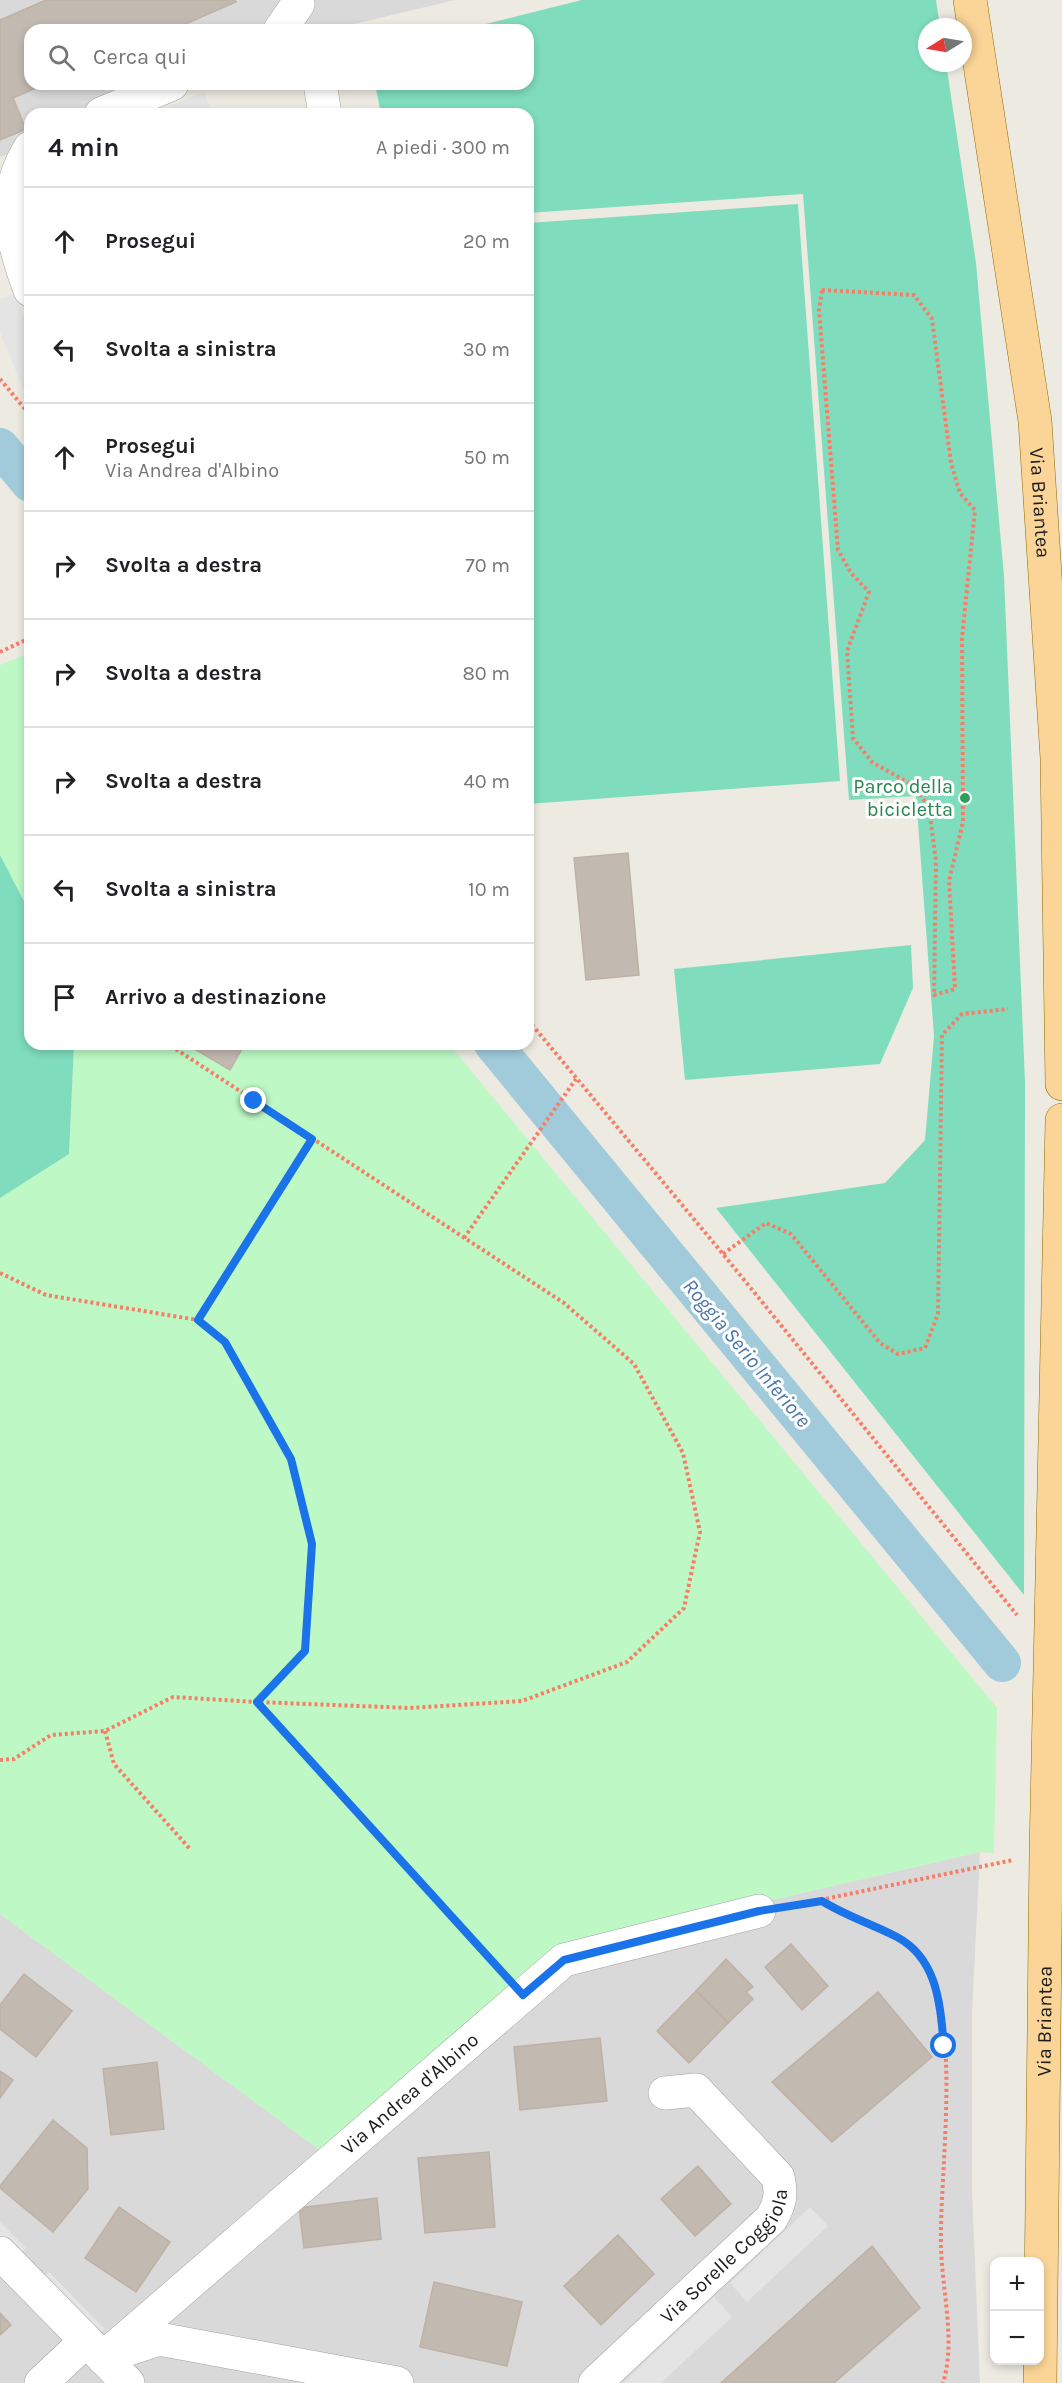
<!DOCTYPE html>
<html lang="it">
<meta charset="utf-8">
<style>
:root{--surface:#fff;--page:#f2f2f2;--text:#202124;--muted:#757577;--line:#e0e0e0}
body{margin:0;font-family:Karla,sans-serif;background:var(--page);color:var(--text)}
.controls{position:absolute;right:18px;bottom:18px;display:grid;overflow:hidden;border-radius:12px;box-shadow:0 3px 9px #0003}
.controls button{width:54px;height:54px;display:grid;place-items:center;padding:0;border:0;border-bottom:2px solid var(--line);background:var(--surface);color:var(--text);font:30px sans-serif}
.compass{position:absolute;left:918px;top:18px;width:54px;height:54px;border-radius:50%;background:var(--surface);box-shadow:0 3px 9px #0003;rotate:259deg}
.stop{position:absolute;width:18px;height:18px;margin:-14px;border:4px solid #1a73e8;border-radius:50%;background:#fff}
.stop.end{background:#1a73e8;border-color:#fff;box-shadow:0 2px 6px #0008}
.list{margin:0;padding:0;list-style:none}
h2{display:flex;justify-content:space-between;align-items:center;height:78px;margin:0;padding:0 24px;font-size:26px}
h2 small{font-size:20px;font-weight:400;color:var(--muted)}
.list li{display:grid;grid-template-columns:39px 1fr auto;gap:18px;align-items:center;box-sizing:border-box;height:108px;padding:0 24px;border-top:2px solid var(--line)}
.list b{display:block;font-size:22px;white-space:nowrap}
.list p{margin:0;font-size:20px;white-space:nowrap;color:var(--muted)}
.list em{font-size:20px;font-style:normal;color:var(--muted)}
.icon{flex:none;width:33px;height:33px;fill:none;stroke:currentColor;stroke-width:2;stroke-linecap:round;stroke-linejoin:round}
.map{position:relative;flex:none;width:1062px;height:2383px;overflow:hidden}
.search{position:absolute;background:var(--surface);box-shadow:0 3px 9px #0003;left:24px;top:24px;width:510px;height:66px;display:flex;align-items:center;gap:15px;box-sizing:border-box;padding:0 21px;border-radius:18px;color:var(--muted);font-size:22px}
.panel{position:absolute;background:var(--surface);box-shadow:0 3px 9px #0003;left:24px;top:108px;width:510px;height:942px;border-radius:18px}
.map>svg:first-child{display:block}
</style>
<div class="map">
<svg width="1062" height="2383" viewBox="0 0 1062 2383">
<rect width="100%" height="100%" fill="#edeae1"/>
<g fill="#dad9d9">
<polygon points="0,0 455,0 329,30 30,30 30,84 185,84 109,114 30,114 30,145 0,157"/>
<polygon points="980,1852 972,2012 972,2191 980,2383 0,2383 0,1914 321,2151 555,1950"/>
</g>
<g fill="#bdf8c5">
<polygon points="30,653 30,913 0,855 0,665"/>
<polygon points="74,1044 449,1044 997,1708 994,1853 980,1852 555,1950 321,2151 0,1914 0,1198 69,1154"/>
</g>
<g fill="#7fddbd">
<polygon points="582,0 936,0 940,27 927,27 927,63 946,63 976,263 1004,576 1025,1083 1024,1595 716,1208 885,1183 925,1140 934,1036 916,796 849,800 803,194 528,213 528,114 381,114 375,84 528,84 528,30 462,30"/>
<polygon points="798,204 840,781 528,804 528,223"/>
<polygon points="0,855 30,913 30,1044 74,1044 69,1154 0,1198"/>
<polygon points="911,945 913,988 880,1064 685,1080 674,969"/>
</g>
<g fill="#e4e4e4">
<polygon points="204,92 212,114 150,114"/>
<polygon points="15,294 30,333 29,403 0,332 0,299"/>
<polygon points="810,2207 828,2226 747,2302 730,2283"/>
<polygon points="0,2222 26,2248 18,2255 0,2237"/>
<polygon points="49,2272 105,2329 97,2336 41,2279"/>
<polygon points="714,2297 732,2317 661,2383 623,2383"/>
</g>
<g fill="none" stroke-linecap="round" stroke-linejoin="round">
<g stroke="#a1cbdb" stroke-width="38">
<polyline points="0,447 30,483"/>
<polyline points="493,1044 1002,1663"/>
</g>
</g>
<g fill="#c2b9b1" stroke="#bfb1a4" stroke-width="1.5">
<polygon points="46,0 235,0 236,2 172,30 30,30 30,84 45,84 13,98 26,129 0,140 0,20"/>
<polygon points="628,853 639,975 586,980 574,858"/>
<polygon points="186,1044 233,1044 242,1049 230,1070"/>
<polygon points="791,1944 828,1986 802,2010 765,1967"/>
<polygon points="726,1959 753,1987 746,1992 753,1999 728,2023 696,1991"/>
<polygon points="24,1974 72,2011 36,2057 0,2029 0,2005"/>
<polygon points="696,1991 728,2023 689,2063 657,2031"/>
<polygon points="878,1992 932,2057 832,2142 772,2082"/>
<polygon points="600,2038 607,2101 520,2110 514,2047"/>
<polygon points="157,2062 164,2129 111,2135 103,2069"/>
<polygon points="0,2071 13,2080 0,2098"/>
<polygon points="53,2120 87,2148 88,2189 53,2232 0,2188 0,2186"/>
<polygon points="489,2152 495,2227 425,2233 418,2158"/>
<polygon points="698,2166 731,2204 695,2236 661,2199"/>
<polygon points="377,2198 381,2239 304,2248 299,2208"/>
<polygon points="119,2207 170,2242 136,2292 85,2258"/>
<polygon points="618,2235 654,2274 601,2325 564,2286"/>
<polygon points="872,2246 920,2308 834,2383 721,2383"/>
<polygon points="434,2282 522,2302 507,2366 420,2347"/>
<polygon points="0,2313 11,2325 0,2335"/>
</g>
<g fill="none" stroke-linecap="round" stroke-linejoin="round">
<g stroke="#a3a3a3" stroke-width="34">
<g id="minor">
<polyline points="280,30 298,4"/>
<polyline points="320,84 325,114"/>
<polyline points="101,114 172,84"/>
<path d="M30 148C0 196 10 237 30 290"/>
<polyline points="0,2253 128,2383"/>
<polyline points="116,2353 159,2339 397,2383"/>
<path id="s1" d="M103 2358 564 1960 759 1911"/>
<polyline points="41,2383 86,2341"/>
<path id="s2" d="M595 2383 771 2219C780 2204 782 2195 778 2177L696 2090 665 2093"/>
</g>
</g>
<g stroke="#926901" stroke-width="34">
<g id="major">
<path id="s3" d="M970 0 1035 421 1057 758 1062 1084"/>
<path id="s4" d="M1040 2383 1046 1853 1062 1120"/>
</g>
</g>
<g stroke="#f87d67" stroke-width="4" stroke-dasharray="3 3" stroke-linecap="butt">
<polygon points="822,290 914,295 932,319 951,463 960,493 975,510 962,638 963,822 949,881 955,989 934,995 936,862 929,807 914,786 872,762 853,738 847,651 869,592 851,573 838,550 819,310"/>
<polyline points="0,379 30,415"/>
<polyline points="0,652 30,638"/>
<polyline points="528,1020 723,1254 1017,1615"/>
<polyline points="464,1238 576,1079"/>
<polyline points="723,1254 766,1223 791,1234 880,1343 898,1354 925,1348 938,1314 942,1035 962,1014 1008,1009"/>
<polyline points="0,1273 46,1295 198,1320 225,1342 291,1459 312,1544 305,1651 257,1702 500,1970"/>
<polyline points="198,1320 312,1139"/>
<polyline points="105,1731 114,1764 190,1849"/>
<polyline points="0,1760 14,1759 51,1735 105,1731 173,1697 257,1702 410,1708 522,1701 627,1662 684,1608 700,1532 683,1453 634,1364 564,1303 168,1044"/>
<path d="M822 1901C828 1905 834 1910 841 1913 864 1926 905 1933 921 1955 964 2016 939 2172 941 2247 942 2290 956 2342 943 2383"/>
<polyline points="791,1906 1013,1860"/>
</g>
<use href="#minor" stroke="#fff" stroke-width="33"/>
<use href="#major" stroke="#fbd598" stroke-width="33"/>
</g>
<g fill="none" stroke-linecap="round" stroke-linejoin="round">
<path stroke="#1a73e8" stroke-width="8" d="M254 1101 312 1139 198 1320 225 1342 291 1459 312 1544 305 1651 257 1702 523 1995 564 1960 759 1911 822 1901C846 1916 872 1924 897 1937 938 1959 940 2005 944 2046"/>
</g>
<circle fill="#2e9e5b" stroke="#fff" stroke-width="2" cx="965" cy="798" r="6"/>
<g text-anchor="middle" stroke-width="6" stroke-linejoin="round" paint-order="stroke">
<g font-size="20" fill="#1c1c1c" stroke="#fff">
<text dy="7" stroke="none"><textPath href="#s3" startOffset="508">Via Briantea</textPath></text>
<text dy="7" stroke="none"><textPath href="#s4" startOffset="362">Via Briantea</textPath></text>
<text dy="7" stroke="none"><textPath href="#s1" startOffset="405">Via Andrea d'Albino</textPath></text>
<text dy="7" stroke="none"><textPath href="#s2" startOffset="183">Via Sorelle Coggiola</textPath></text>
</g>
<g font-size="20" fill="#27864d" stroke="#fff" text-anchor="end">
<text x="953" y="793">Parco della<tspan x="953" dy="23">bicicletta</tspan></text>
</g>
<g font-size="21" font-style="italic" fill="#4a75aa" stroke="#fff">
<text transform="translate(747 1353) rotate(50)" y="7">Roggia Serio Inferiore</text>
</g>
</g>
</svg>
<div class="controls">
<button>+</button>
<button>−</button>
</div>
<svg class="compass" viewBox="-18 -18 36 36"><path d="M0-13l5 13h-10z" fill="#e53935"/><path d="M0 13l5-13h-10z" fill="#757577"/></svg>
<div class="stop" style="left:944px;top:2046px"></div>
<div class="stop end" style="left:254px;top:1101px"></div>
<div class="search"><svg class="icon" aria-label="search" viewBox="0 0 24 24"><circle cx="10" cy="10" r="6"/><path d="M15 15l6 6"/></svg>Cerca qui</div>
<section class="panel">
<h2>4 min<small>A piedi · 300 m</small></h2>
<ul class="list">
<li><svg class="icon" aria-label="ahead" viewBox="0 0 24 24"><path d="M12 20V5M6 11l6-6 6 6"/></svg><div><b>Prosegui</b></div><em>20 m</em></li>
<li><svg class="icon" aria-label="left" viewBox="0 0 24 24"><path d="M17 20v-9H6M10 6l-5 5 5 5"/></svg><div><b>Svolta a sinistra</b></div><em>30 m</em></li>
<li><svg class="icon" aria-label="ahead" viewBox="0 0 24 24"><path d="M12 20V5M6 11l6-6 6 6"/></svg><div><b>Prosegui</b><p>Via Andrea d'Albino</p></div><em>50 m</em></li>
<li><svg class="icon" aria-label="right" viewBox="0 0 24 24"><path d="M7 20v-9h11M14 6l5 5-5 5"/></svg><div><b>Svolta a destra</b></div><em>70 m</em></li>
<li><svg class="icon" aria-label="right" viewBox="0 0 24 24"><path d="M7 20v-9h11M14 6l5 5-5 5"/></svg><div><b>Svolta a destra</b></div><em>80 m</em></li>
<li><svg class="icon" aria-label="right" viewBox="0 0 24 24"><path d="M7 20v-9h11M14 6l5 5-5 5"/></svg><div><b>Svolta a destra</b></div><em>40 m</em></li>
<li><svg class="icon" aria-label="left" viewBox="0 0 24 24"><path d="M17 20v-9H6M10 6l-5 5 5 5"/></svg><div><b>Svolta a sinistra</b></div><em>10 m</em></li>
<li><svg class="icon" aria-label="arrive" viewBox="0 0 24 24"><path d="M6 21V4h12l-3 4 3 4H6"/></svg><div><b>Arrivo a destinazione</b></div></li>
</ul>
</section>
</div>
